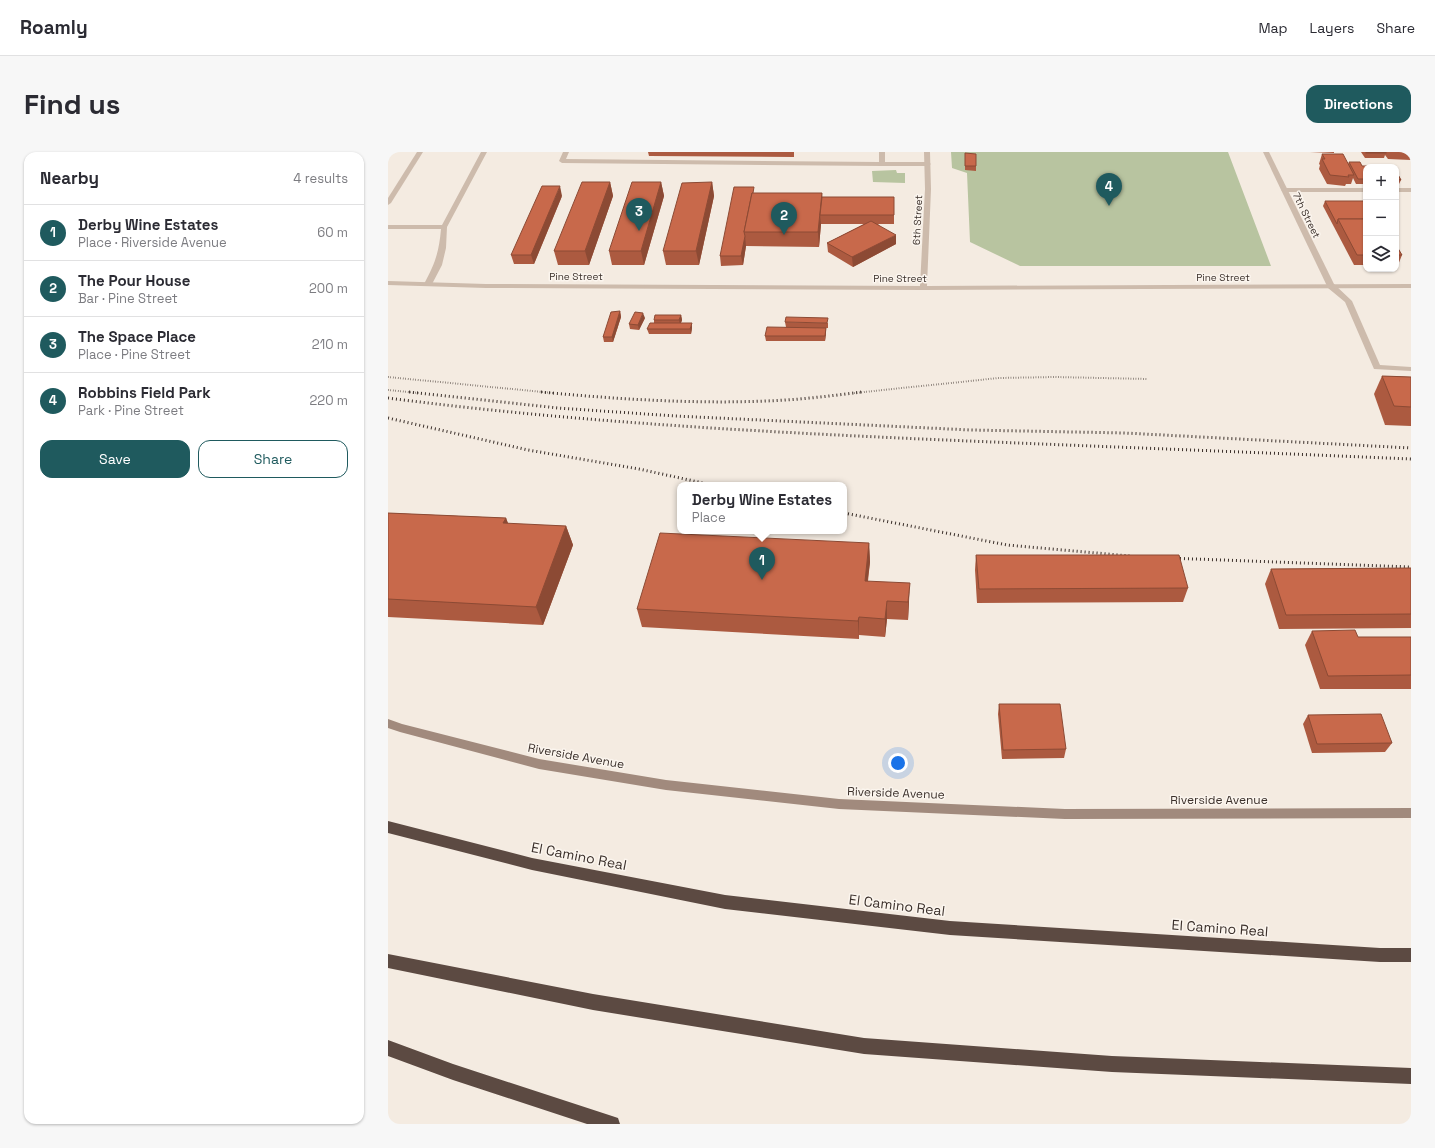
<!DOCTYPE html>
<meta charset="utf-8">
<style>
:root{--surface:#fff;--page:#f7f7f7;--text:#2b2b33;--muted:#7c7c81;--line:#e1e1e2;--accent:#1f5a5e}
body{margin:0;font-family:"Space Grotesk",sans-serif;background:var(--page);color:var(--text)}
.controls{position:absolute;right:12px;top:12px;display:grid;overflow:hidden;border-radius:8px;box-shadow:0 1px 3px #0004}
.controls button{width:36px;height:36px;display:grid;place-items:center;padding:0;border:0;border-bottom:1px solid var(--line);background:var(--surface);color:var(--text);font:20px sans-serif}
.you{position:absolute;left:510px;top:611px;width:14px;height:14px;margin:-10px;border:3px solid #fff;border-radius:50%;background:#1a73e8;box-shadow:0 0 0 6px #1a73e833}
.badge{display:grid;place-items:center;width:26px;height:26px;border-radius:50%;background:var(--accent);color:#fff;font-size:13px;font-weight:700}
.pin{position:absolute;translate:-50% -33px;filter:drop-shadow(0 1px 2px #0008)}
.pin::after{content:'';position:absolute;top:21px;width:14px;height:12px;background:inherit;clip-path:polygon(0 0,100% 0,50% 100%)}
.popup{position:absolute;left:289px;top:330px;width:170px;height:52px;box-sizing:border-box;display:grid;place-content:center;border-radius:8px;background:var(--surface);filter:drop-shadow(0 1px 3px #0005);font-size:13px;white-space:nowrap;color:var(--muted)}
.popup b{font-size:15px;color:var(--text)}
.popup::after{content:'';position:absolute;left:50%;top:100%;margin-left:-8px;border:8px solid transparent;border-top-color:var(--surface)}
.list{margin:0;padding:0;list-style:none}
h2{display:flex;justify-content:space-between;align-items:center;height:52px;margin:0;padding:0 16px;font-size:17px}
h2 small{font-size:13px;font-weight:400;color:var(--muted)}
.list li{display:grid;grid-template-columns:26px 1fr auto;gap:12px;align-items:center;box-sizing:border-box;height:56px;padding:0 16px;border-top:1px solid var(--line)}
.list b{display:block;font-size:15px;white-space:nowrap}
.list p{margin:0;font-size:13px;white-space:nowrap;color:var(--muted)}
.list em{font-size:13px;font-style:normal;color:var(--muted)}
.actions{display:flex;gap:8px;padding:12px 16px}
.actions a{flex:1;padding:9px 0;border:1px solid var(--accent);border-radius:12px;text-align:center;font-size:14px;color:var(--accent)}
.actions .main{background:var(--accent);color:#fff}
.icon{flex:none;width:22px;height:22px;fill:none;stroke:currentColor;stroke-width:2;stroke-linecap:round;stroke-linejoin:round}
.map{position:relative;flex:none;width:1023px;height:972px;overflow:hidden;border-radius:12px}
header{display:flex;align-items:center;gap:24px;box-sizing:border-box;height:56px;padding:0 20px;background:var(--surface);border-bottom:1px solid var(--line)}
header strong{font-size:19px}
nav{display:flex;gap:22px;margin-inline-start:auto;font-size:14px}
.intro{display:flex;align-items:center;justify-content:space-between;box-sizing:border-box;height:96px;padding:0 24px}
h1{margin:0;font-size:28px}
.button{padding:10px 18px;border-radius:12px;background:var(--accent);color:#fff;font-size:14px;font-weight:700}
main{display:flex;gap:24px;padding:0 24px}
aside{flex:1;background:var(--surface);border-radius:12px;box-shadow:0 1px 3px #0004}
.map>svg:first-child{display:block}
</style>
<header>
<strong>Roamly</strong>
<nav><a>Map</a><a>Layers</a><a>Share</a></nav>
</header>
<div class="intro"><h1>Find us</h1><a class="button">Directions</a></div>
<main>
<aside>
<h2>Nearby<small>4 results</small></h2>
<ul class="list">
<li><span class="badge">1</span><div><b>Derby Wine Estates</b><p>Place · Riverside Avenue</p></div><em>60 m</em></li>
<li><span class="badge">2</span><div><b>The Pour House</b><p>Bar · Pine Street</p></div><em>200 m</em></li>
<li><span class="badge">3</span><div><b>The Space Place</b><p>Place · Pine Street</p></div><em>210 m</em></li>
<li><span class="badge">4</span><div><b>Robbins Field Park</b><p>Park · Pine Street</p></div><em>220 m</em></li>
</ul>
<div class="actions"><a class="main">Save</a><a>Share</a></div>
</aside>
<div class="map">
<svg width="1023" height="972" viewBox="0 0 1023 972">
<rect width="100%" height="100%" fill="#f4ebe1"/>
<g fill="#b8c4a0">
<polygon points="563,0 840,0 883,114 632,114 582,90 579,21 564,16"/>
<polygon points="508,18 509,21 517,21 517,31 485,30 484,19"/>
</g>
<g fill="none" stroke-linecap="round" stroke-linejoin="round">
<g fill="#cdbbac" fill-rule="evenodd">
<polygon points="29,0 35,0 3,51 0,53 0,46"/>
<path d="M93 0H99L59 75 58 96 54 113 43 134H37L36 132C47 112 51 100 53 77H0V73H54Z"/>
<polygon points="175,0 181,0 178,7 491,10 491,0 497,0 497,10 540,10 543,12 540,14 494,14 174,11 171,9"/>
<polygon points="978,36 978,40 896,40 893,38 896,36"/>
<rect x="1008" y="36" width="15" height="4"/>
<polygon points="940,132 946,132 964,149 992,213 1023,215 1023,219 986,217 957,150 940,136"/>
</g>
<polygon fill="#cdbbac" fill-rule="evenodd" points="875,0 881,0 947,134 946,136 943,136 939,134"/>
<polygon fill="#cdbbac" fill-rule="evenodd" points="536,0 542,0 543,37 539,134 1023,132 1023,136 535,138 98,136 0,133 0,129 98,132 532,134 537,37"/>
<polygon fill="#a18a7d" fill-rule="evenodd" points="0,567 14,572 151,607 278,628 451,647 677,657 1023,656 1023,666 677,667 451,657 278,638 151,617 12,580 0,576"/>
<g fill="#5c4a42" fill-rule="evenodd">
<polygon points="0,669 144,706 337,743 562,769 992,796 1023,796 1023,810 992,810 562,783 337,757 144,718 0,681"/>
<polygon points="0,802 205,842 476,886 724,904 1023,916 1023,932 724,920 476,902 205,858 0,816"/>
<polygon points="0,888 65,912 224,964 230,966 232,972 199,972 65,928 0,904"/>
</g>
<g stroke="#3b302b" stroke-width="2" stroke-dasharray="0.5 2" stroke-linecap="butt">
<polyline points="0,225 165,241"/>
<polyline points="0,238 31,241"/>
<polyline points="466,241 611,226 667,225 760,227"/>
</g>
<g stroke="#3b302b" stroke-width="3" stroke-dasharray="1 3" stroke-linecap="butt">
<polyline points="21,240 170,256 287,264 583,278 737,281 1023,296"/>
<path d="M153 240C228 247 303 252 378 249 410 248 442 244 474 240"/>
<path d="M0 246C177 269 356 279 534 287 697 294 860 300 1023 307"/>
<polyline points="0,266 140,298 251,317 324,333"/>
<polyline points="456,361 619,393 742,404"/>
<polyline points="780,406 1023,415"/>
</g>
</g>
<g fill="#ac5a40">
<polygon points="260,0 406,0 406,5 261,4"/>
<polygon points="922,0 946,0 946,1"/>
<polygon points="973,0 1023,0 1023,8 1000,7 997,3 996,6 977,6"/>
<polygon points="577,1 588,14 588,19 577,18"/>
<polygon points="934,2 960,12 961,10 978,15 978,32 968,32 965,26 963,32 958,32 957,34 939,32 931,17 932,13 931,12"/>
<polygon points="1008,19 1013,28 1011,32 1008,32"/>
<polygon points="222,30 225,44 201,113 170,113 166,99"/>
<polygon points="273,30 276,44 256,113 224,113 221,99"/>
<polygon points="324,30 326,44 311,113 278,113 275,99"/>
<polygon points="367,41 434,41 434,45 506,45 506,72 490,72 508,92 465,115 440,100 439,91 476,72 433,72 431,95 358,94 355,113 333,114 332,104"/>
<polygon points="174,44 146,112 126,112 123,103"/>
<polygon points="937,49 978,49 978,113 966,113 935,54"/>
<polygon points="1008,93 1014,103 1010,113 1008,113"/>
<polygon points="232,159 233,165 225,190 216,190 215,185"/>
<polygon points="293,163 294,168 293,171 304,176 303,182 261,182 259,177 266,171 266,168"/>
<polygon points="257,166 251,178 242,177 241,172"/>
<polygon points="397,170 440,171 440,176 438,176 438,181 437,189 378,189 377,184 398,175"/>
<polygon points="994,224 1023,225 1023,274 997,273 986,242"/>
<polygon points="0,361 118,366 120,372 178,374 185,393 155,473 0,465"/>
<polygon points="481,391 482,410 480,429 521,449 520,468 499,467 497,485 471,483 471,487 254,475 249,457"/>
<polygon points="588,403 800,436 795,450 589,451 587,418"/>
<polygon points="1023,416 1023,476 891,477 877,432 883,417"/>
<polygon points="924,479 970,485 1023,485 1023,537 932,537 917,493"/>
<polygon points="611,552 678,597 676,606 614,607 610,562"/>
<polygon points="920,563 1004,591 997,600 924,601 915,572"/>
</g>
<g fill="#8c4a34">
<polygon points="222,30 225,44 201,113 197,99"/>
<polygon points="273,30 276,44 256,113 253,99"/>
<polygon points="324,30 326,44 311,113 308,99"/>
<polygon points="172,34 174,44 146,112 143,103"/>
<polygon points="434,41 435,55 432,63 433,72 431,95 430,80"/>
<polygon points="508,83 508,92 465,115 464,105"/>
<polygon points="357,84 358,94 355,113 353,104"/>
<polygon points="232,159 233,165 225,190 224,185"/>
<polygon points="255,161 257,166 251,178 250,173"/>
<polygon points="293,163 294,168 292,173 291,168"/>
<polygon points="304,171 304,176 303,182 302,177"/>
<polygon points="438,176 438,181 437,189 437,184"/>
<polygon points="118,366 125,384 115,371"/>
<polygon points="178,374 185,393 155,473 148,455"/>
<polygon points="481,391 482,410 477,447 477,429"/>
<polygon points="522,431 521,449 520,468 520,450"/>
<polygon points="499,449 499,467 497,485 497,467"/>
<polygon points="471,465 471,487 470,469"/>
</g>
<g fill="#c8694b" stroke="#8c4a34">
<rect x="978" y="0" width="20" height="1"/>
<polygon points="577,1 588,2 588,14 577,14"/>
<polygon points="934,2 955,2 966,23 960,23 961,25 942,23 934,7 937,7"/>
<polygon points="961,10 972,10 974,14 981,14 982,15 978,15 978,27 970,27"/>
<polygon points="1008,19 1013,28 1008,27"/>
<polygon points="194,30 222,30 197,99 166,99"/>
<polygon points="244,30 273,30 253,99 221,99"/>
<polygon points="324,30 308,99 275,99 294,31"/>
<polygon points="154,34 172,34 143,103 123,103"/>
<polygon points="346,35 366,35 365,41 364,41 356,80 357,84 353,104 332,104"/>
<polygon points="364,41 434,41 430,80 356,80"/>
<polygon points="434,45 506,45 506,63 432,63"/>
<polygon points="937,49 978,49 978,67 950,67 949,72"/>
<polygon points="950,67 978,67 978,103 969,103"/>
<polygon points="483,69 508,83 464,105 439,91"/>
<polygon points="1008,93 1014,103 1008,103"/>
<polygon points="232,159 224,185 215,185 223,160"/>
<polygon points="247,160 255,161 250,173 241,172"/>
<polygon points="267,163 293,163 291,168 266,168"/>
<polygon points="398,165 440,166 439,171 397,170"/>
<polygon points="262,171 304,171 302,177 259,177"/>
<polygon points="379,175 438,176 437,184 377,184"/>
<polygon points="994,224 1023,225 1023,255 1006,254"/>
<polygon points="0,361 118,366 115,371 178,374 148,455 0,447"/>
<polygon points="272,381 481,391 477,429 522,431 520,450 499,449 497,467 471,465 470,469 249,457"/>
<polygon points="588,403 791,403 800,436 591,437"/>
<polygon points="1023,416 1023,462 898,463 883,417"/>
<polygon points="967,478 970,485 1023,485 1023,523 940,524 924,479"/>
<polygon points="611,552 672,552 678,597 615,598"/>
<polygon points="993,562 1004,591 929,592 920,563"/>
</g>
<g text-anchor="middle" stroke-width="3" stroke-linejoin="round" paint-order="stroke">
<g font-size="10" fill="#3b302b" stroke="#fbf5ee">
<text transform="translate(919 63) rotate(64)" y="4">7th Street</text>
<text transform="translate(529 68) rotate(-87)" y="4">6th Street</text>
<text x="188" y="128">Pine Street</text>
<text x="835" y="129">Pine Street</text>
<text x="512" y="130">Pine Street</text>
</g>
<g font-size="12" fill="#3b302b" stroke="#fbf5ee">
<text transform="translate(188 604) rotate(10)" y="4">Riverside Avenue</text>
<text transform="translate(508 641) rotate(2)" y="4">Riverside Avenue</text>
<text x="831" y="652">Riverside Avenue</text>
</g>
<g font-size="14" fill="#3b302b" stroke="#fbf5ee">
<text transform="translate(191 704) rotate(11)" y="5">El Camino Real</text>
<text transform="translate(509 753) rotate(7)" y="5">El Camino Real</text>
<text transform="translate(832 776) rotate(4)" y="5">El Camino Real</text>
</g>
</g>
</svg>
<div class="controls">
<button>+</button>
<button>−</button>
<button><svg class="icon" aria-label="layers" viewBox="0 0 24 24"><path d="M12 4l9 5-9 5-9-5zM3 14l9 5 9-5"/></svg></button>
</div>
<div class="you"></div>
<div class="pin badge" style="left:374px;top:428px">1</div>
<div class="popup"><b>Derby Wine Estates</b>Place</div>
<div class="pin badge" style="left:396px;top:83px">2</div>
<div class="pin badge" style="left:251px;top:79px">3</div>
<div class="pin badge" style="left:721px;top:54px">4</div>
</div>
</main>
